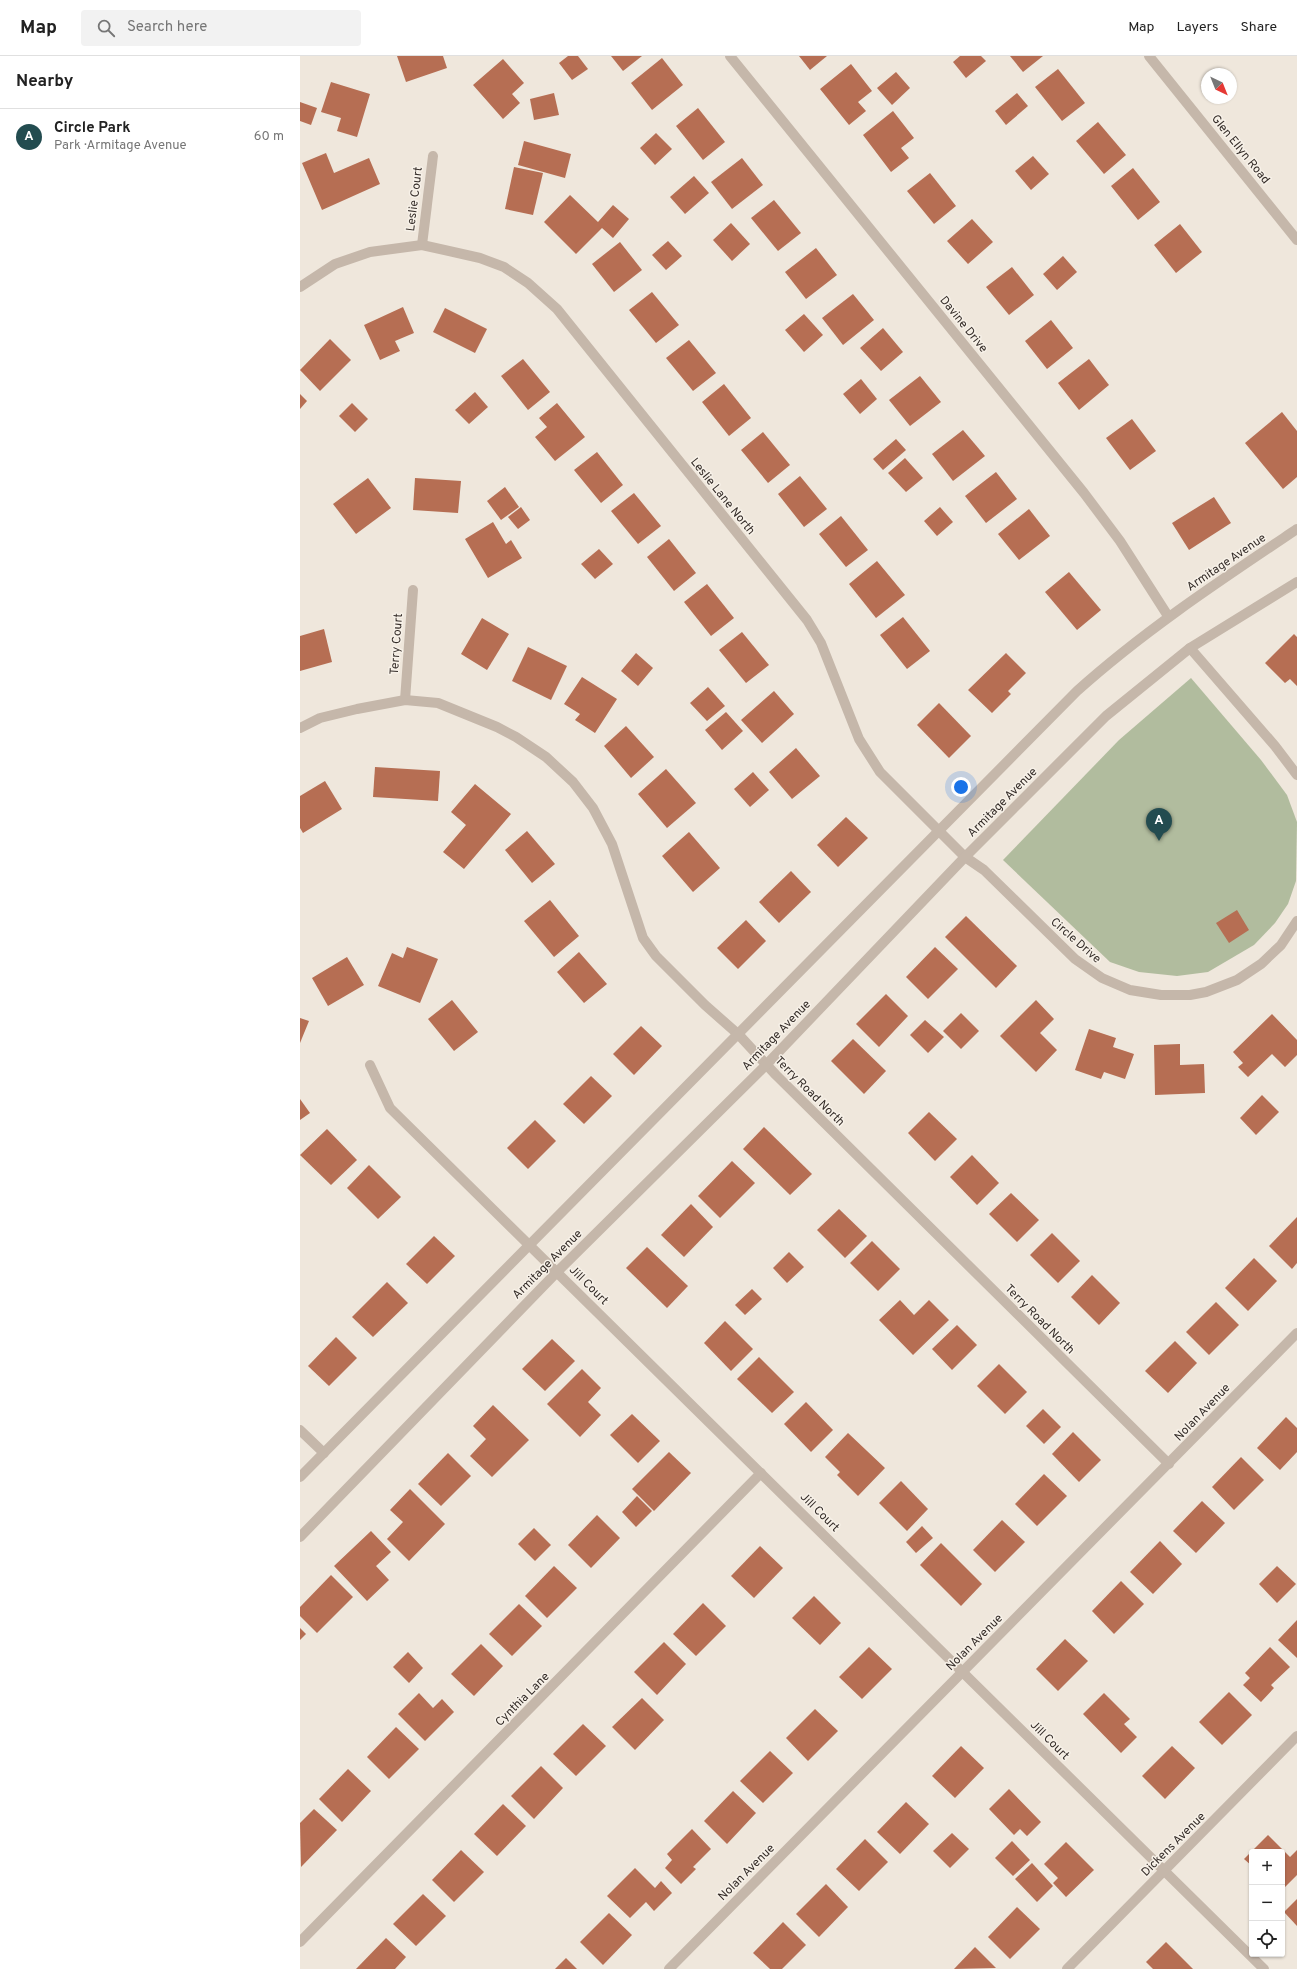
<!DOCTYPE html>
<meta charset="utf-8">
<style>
:root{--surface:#fff;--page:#f2f2f2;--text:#222;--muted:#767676;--line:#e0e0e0;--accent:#234c50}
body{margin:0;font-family:Overpass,sans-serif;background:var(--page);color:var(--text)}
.controls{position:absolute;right:12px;bottom:12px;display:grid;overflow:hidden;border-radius:4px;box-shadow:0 1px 3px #0004}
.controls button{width:36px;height:36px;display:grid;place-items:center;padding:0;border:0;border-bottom:1px solid var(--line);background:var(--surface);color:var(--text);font:20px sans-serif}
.compass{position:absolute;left:901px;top:12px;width:36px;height:36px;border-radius:50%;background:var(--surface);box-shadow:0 1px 3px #0004;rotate:137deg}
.you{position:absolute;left:661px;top:731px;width:14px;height:14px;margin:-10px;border:3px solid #fff;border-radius:50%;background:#1a73e8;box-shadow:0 0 0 6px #1a73e833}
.badge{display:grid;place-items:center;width:26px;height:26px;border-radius:50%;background:var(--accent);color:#fff;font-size:13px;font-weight:700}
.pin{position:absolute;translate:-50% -33px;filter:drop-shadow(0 1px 2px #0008)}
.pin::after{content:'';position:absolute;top:21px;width:14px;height:12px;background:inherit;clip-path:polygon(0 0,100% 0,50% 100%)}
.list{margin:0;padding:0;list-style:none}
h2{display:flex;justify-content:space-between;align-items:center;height:52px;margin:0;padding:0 16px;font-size:17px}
h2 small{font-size:13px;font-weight:400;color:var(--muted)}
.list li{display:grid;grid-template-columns:26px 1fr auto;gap:12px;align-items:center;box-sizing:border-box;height:56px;padding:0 16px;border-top:1px solid var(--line)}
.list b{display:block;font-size:15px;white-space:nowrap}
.list p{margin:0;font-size:13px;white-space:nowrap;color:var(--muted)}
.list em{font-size:13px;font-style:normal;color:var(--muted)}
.icon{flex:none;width:22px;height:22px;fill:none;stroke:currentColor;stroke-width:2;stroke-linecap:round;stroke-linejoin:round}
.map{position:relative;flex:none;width:997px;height:1913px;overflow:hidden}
header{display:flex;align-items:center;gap:24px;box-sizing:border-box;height:56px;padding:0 20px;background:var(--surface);border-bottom:1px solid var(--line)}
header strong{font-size:19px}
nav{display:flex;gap:22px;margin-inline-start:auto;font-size:14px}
.search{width:280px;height:36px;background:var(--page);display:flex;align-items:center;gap:10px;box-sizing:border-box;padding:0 14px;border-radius:4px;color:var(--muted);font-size:15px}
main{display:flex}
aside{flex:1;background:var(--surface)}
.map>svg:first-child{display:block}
</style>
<header>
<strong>Map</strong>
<div class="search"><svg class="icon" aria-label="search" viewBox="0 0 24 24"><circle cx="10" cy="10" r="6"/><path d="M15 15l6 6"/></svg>Search here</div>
<nav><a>Map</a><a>Layers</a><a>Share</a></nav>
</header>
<main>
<aside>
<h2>Nearby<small></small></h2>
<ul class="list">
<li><span class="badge">A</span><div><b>Circle Park</b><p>Park · Armitage Avenue</p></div><em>60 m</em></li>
</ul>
</aside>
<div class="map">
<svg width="997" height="1913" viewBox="0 0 997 1913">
<rect width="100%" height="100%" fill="#efe7dc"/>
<polygon fill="#b1bc9e" points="891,622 961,704 987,739 997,766 996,825 988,848 975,867 954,889 908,916 877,920 839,916 810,906 703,804 819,684"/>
<g fill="#b66e53">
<polygon points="97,0 143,0 147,12 106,26"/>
<polygon points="268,0 278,0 288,13 272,24 259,7"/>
<polygon points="311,0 342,0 323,15"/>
<polygon points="499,0 527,0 510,14"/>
<polygon points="660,0 681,0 686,5 666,22 653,6"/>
<polygon points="710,0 743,0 723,16"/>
<polygon points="362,2 383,29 352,54 331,27"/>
<polygon points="203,3 224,27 212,38 220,47 203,63 173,29"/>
<polygon points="551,8 572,35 558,46 566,55 549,69 520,33"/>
<polygon points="758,13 785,47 762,65 735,31"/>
<polygon points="596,16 610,32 592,49 577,32"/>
<polygon points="31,26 70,38 57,81 37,75 41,62 21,56"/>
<polygon points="254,37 259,59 234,64 230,43"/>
<polygon points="717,37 728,50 706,69 695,55"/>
<polygon points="0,46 17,52 11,69 0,65"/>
<polygon points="398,52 425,86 403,104 376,70"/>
<polygon points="593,55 614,82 601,92 609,102 591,116 563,79"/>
<polygon points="798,66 826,99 804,118 776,85"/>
<polygon points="356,77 372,93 355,109 340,92"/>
<polygon points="224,85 271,98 265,122 218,109"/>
<polygon points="26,97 34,117 69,102 80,128 22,154 2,107"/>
<polygon points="733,100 749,118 731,134 715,115"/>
<polygon points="442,102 463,129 432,153 411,126"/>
<polygon points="214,111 243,117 233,159 205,153"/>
<polygon points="833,112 860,146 838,164 811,130"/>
<polygon points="630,117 656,150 634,168 607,135"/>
<polygon points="394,120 409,137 385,158 370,141"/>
<polygon points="270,139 298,166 313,149 329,163 313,182 302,172 276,198 244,166"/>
<polygon points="474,144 501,177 478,195 451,162"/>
<polygon points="672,163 693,186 668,208 647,185"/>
<polygon points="431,167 450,188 432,205 413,184"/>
<polygon points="880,168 902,196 876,217 854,189"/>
<polygon points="368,185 382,200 366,214 352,199"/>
<polygon points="320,186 342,214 314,236 292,208"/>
<polygon points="516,192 537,219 506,243 485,216"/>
<polygon points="763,200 777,216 757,234 743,218"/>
<polygon points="712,211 734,239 709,259 686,231"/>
<polygon points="352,236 379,269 356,287 329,254"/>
<polygon points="553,238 574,264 543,289 522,262"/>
<polygon points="103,251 114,277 95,285 100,295 80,304 64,269"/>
<polygon points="145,252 187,273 175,297 133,276"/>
<polygon points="504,258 523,279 504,296 485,274"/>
<polygon points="751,264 773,292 747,313 725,285"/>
<polygon points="583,272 603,296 581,315 560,292"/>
<polygon points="30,283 51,304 20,335 0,314"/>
<polygon points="389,284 416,317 393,335 366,302"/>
<polygon points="223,303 250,336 228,354 201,320"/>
<polygon points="789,303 809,329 779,354 758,327"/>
<polygon points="620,320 641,346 610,370 589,344"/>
<polygon points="561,323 577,343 560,358 543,338"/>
<polygon points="424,328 451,362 429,380 402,346"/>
<polygon points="175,336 188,351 169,368 155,354"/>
<polygon points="0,338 7,345 0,353"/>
<polygon points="52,347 68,363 55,376 39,360"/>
<polygon points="257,347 285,381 255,405 235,381 247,371 239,362"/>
<polygon points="982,356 997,375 997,421 983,433 945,387"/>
<polygon points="832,363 856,395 830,414 806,382"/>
<polygon points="663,374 685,400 653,425 632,398"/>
<polygon points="463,376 490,409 468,427 441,394"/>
<polygon points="596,383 606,394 583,414 573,403"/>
<polygon points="297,396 323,429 301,447 274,414"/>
<polygon points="605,402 623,422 606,436 588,417"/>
<polygon points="696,416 717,443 686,467 665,440"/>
<polygon points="500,420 527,453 504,471 478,438"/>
<polygon points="68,422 91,452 56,478 33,448"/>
<polygon points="115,422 161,425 158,457 113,454"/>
<polygon points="205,431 219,451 201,464 187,445"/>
<polygon points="334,437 361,470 338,488 311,455"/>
<polygon points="914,441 931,467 889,494 872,467"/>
<polygon points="221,451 230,464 218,473 208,461"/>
<polygon points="640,451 653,466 637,480 624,465"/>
<polygon points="729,453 750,480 719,504 698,478"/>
<polygon points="541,460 568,494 546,511 519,478"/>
<polygon points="193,466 206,488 211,484 222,502 188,522 165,483"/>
<polygon points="369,483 396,517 374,535 347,501"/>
<polygon points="299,493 313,508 295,523 281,508"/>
<polygon points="577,505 605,539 576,562 549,528"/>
<polygon points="769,516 801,554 777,574 745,536"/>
<polygon points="407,528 434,562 411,580 384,546"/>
<polygon points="603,561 630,595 607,613 580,579"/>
<polygon points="182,562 209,578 187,614 161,598"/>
<polygon points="24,573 32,606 0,615 0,580"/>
<polygon points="442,576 469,609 446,627 419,594"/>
<polygon points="994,578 997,581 997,630 990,623 985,627 965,607"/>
<polygon points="228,591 267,610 251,644 212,625"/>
<polygon points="336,597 353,612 338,630 321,615"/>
<polygon points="706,597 726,617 708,635 711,638 692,657 668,634"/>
<polygon points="282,621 317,643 295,677 275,664 280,658 264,648"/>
<polygon points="408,631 425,650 407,665 390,647"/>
<polygon points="474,635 494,658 462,687 441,664"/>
<polygon points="639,647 671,680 649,702 617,669"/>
<polygon points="426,656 443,675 422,694 405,674"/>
<polygon points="326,670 354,701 331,722 304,690"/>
<polygon points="496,692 520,720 492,743 469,716"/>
<polygon points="75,711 140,715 138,745 73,741"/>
<polygon points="366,713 396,747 367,772 338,738"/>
<polygon points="453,716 469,734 450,751 434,733"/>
<polygon points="25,725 42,753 3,777 0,772 0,740"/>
<polygon points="175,728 211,758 164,813 143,796 166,769 151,756"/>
<polygon points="546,761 568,782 538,811 517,789"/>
<polygon points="227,775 255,808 232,827 205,794"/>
<polygon points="389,776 420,812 393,836 362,800"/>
<polygon points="491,815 511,836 479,867 459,846"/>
<polygon points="250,844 279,880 254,901 224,865"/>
<polygon points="937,854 949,874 929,887 916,867"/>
<polygon points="666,860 717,910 696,932 645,881"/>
<polygon points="446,864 466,885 438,913 417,892"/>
<polygon points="107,891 138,903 120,947 78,930 92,897 103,902"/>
<polygon points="635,891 658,913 628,943 606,921"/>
<polygon points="279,896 307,928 284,947 257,916"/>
<polygon points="47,901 64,929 28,950 12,922"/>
<polygon points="586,938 608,960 579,991 556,968"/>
<polygon points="152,944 178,976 154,995 128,963"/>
<polygon points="736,944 754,963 740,977 757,994 736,1016 700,980"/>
<polygon points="661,957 679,975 661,993 643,975"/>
<polygon points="972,958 997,984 997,999 985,1011 972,998 948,1021 938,1011 943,1007 933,996"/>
<polygon points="0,962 9,965 0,987"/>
<polygon points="625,964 644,981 628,997 610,979"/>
<polygon points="341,970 362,990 334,1019 313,998"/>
<polygon points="789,973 816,982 813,991 834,998 825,1023 804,1016 801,1023 775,1014"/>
<polygon points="553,983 586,1015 564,1038 531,1005"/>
<polygon points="880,988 880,1009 904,1008 905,1037 855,1039 854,989"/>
<polygon points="291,1020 312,1040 284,1068 263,1048"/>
<polygon points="962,1039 979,1056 956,1079 940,1062"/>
<polygon points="0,1043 10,1057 0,1064"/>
<polygon points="629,1056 657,1083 635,1105 608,1077"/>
<polygon points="235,1064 256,1085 228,1113 207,1092"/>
<polygon points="464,1071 512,1118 490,1139 443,1093"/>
<polygon points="27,1073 57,1104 31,1129 0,1099"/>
<polygon points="672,1099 699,1127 677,1149 650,1121"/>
<polygon points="432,1105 455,1127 420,1162 398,1140"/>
<polygon points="69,1109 101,1141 78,1163 47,1132"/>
<polygon points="711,1137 739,1164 717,1186 689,1158"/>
<polygon points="391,1148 413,1171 384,1201 361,1179"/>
<polygon points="539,1153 567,1180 545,1202 517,1174"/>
<polygon points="997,1161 997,1207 992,1213 969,1190"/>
<polygon points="752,1177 780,1205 758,1227 730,1199"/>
<polygon points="134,1180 155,1200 127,1228 106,1208"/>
<polygon points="572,1185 600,1213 578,1235 550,1207"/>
<polygon points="347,1191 388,1230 367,1252 326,1212"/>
<polygon points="489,1196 504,1211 487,1227 473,1212"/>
<polygon points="954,1202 977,1225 948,1255 925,1232"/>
<polygon points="792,1219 820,1247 799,1269 771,1241"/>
<polygon points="87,1226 108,1247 73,1281 52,1261"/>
<polygon points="452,1233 462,1243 445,1259 435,1249"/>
<polygon points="600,1244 614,1259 629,1244 649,1264 613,1299 579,1264"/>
<polygon points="916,1246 939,1269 909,1299 886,1276"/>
<polygon points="425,1265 453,1293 431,1315 404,1287"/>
<polygon points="657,1269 677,1289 652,1314 632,1293"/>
<polygon points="36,1281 57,1302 29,1330 8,1310"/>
<polygon points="252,1283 275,1305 245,1335 222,1313"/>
<polygon points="875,1285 897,1307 868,1337 845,1315"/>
<polygon points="459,1301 494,1336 472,1357 437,1323"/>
<polygon points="699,1308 727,1336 705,1358 677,1330"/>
<polygon points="282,1313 301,1332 288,1346 301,1359 280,1381 247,1348"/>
<polygon points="506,1346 533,1374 511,1396 484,1368"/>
<polygon points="193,1349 229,1384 192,1421 170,1400 186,1383 173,1370"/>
<polygon points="743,1353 761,1371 744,1388 726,1370"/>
<polygon points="332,1358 360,1385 338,1407 310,1379"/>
<polygon points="986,1361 997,1372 997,1396 980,1414 957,1392"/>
<polygon points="773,1376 801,1404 779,1426 752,1398"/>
<polygon points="548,1377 585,1412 558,1440 537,1419 540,1416 525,1401"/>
<polygon points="369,1396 391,1417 354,1455 332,1433"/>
<polygon points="148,1397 171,1420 141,1450 118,1428"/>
<polygon points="941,1401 964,1424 934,1454 912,1431"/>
<polygon points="744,1418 767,1440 737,1470 715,1448"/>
<polygon points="601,1425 628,1453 607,1475 579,1447"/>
<polygon points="110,1433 145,1468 109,1505 87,1483 103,1466 90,1454"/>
<polygon points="337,1440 352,1455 336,1471 322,1456"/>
<polygon points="902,1445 925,1467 896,1497 873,1475"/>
<polygon points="297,1459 320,1482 291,1512 268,1489"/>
<polygon points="702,1464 725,1486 695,1516 673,1494"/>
<polygon points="622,1470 633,1482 616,1497 606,1486"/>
<polygon points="234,1472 251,1489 235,1505 218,1488"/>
<polygon points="71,1475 91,1496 76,1510 89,1524 67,1545 34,1510"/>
<polygon points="860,1485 882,1508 853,1538 830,1516"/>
<polygon points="641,1487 682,1528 661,1550 620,1509"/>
<polygon points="460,1490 483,1512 454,1542 431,1520"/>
<polygon points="254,1510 277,1532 247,1562 225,1540"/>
<polygon points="977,1510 996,1528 977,1547 959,1528"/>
<polygon points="31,1519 53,1541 17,1577 0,1560 0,1551"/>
<polygon points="821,1525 844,1548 814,1578 792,1555"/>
<polygon points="514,1540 541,1567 520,1589 492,1562"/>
<polygon points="403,1547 426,1570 396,1600 373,1578"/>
<polygon points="219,1548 242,1570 212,1600 189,1578"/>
<polygon points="997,1564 997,1602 978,1584"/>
<polygon points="0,1572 6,1578 0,1584"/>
<polygon points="765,1583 788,1605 758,1635 736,1613"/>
<polygon points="364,1586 386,1608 357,1639 334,1616"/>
<polygon points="181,1588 203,1610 174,1640 151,1618"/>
<polygon points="569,1591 592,1613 562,1643 539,1621"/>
<polygon points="970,1591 990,1611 971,1629 974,1632 961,1646 943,1629 950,1622 945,1617"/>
<polygon points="108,1596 123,1612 109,1627 93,1611"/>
<polygon points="929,1636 952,1659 922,1689 899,1666"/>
<polygon points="119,1637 133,1652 142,1643 154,1656 125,1685 98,1658"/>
<polygon points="804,1637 830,1663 824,1668 837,1681 821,1697 783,1658"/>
<polygon points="342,1642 364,1664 335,1694 312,1671"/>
<polygon points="515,1653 538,1675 508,1705 486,1682"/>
<polygon points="283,1668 306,1690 276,1720 253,1698"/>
<polygon points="96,1671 119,1693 89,1723 67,1701"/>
<polygon points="661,1690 684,1712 655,1742 632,1720"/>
<polygon points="872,1690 895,1712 865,1743 842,1720"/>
<polygon points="470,1695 493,1717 463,1747 440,1725"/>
<polygon points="241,1710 263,1732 234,1763 211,1740"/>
<polygon points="48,1713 71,1735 42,1766 19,1743"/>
<polygon points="709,1733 741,1766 727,1780 720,1773 714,1779 689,1753"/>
<polygon points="433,1735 456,1757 427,1788 404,1765"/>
<polygon points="606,1746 629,1768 600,1798 577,1776"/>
<polygon points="203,1748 226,1770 197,1800 174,1778"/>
<polygon points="14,1753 37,1774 1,1811 0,1767"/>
<polygon points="392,1773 411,1793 393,1811 396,1813 381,1828 365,1812 372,1804 367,1798"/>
<polygon points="652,1777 669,1793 650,1812 633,1795"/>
<polygon points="968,1779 990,1801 997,1794 997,1819 982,1834 982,1796 952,1796 952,1810 944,1803"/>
<polygon points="565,1783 588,1806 559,1835 536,1813"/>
<polygon points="712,1785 730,1804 713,1820 695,1802"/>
<polygon points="766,1786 794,1814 766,1841 753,1827 758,1822 744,1808"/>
<polygon points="161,1794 184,1816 154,1846 132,1824"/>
<polygon points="732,1807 753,1830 737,1846 715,1823"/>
<polygon points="335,1812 355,1832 361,1825 372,1837 354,1855 346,1846 330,1862 307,1840"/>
<polygon points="526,1828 548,1851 519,1881 496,1858"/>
<polygon points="123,1838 146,1860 116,1890 93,1868"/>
<polygon points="997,1843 997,1870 984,1856"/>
<polygon points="717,1851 740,1873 710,1903 688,1881"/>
<polygon points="309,1857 332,1879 303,1909 280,1886"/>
<polygon points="483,1866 506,1889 482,1913 470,1913 453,1897"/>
<polygon points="86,1882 106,1901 95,1913 56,1913"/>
<polygon points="866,1886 893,1913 853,1913 846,1906"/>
<polygon points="675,1891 696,1912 654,1913"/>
<polygon points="266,1902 277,1913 255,1913"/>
</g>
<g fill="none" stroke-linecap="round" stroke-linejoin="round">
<g stroke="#c5b7aa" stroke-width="10">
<polyline points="430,0 784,437 820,485 868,560"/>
<polyline points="122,189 133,100"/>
<polyline points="0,231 35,208 70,196 122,189 180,202 204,211 228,227 257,253 507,564 521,587 559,683 580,716 665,801 684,814 775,903 802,922 830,934 861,939 890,939 906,936 937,924 961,908 981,889 997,865"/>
<polyline points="890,592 975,690 997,719"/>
<polyline points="105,644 113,534"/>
<polyline points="0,672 20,662 57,653 105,644 138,647 197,671 216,681 246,701 273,726 293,752 312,788 343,882 356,900 405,949 439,979 476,1019 869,1408"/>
<polyline points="70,1009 90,1052 964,1913"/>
<polyline points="0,1374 24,1397"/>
<path d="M0 1421 777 635C845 574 921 524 997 473"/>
<polyline points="0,1481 257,1216 466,1009 665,801 806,660 890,592 997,526"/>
<polyline points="0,1886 461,1417"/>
<polyline points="369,1913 997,1277"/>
<polyline points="767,1913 997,1680"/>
</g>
<polyline stroke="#c5b7aa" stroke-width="10" points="849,0 997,184"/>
</g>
<g text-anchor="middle" stroke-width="3" stroke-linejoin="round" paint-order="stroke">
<g font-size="12" fill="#342c28" stroke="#f7f1e8">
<text transform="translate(941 93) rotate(51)" y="4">Glen Ellyn Road</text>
<text transform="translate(114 143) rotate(-83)" y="4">Leslie Court</text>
<text transform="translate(664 268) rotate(51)" y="4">Davine Drive</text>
<text transform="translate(423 440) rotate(51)" y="4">Leslie Lane North</text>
<text transform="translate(926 506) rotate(-34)" y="4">Armitage Avenue</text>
<text transform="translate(96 588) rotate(-86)" y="4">Terry Court</text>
<text transform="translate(702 746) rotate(-45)" y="4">Armitage Avenue</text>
<text transform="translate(776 884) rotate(41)" y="4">Circle Drive</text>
<text transform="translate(476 979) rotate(-46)" y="4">Armitage Avenue</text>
<text transform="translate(510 1035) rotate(45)" y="4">Terry Road North</text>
<text transform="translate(247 1208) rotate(-45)" y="4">Armitage Avenue</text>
<text transform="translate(289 1229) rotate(45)" y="4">Jill Court</text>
<text transform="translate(740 1263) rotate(45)" y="4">Terry Road North</text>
<text transform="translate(902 1356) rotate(-46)" y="4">Nolan Avenue</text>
<text transform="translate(520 1456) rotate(45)" y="4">Jill Court</text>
<text transform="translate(674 1586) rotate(-45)" y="4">Nolan Avenue</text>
<text transform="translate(222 1643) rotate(-45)" y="4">Cynthia Lane</text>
<text transform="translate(750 1684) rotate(45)" y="4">Jill Court</text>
<text transform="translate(873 1788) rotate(-45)" y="4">Dickens Avenue</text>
<text transform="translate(446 1816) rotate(-45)" y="4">Nolan Avenue</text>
</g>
</g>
</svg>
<div class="controls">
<button>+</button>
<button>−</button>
<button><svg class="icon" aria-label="locate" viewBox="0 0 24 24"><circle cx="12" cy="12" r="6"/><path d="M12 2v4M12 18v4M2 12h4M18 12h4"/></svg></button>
</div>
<svg class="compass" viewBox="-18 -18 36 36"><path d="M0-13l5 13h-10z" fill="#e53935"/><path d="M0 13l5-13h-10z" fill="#767676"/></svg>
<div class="you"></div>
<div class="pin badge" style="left:859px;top:785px">A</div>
</div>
</main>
